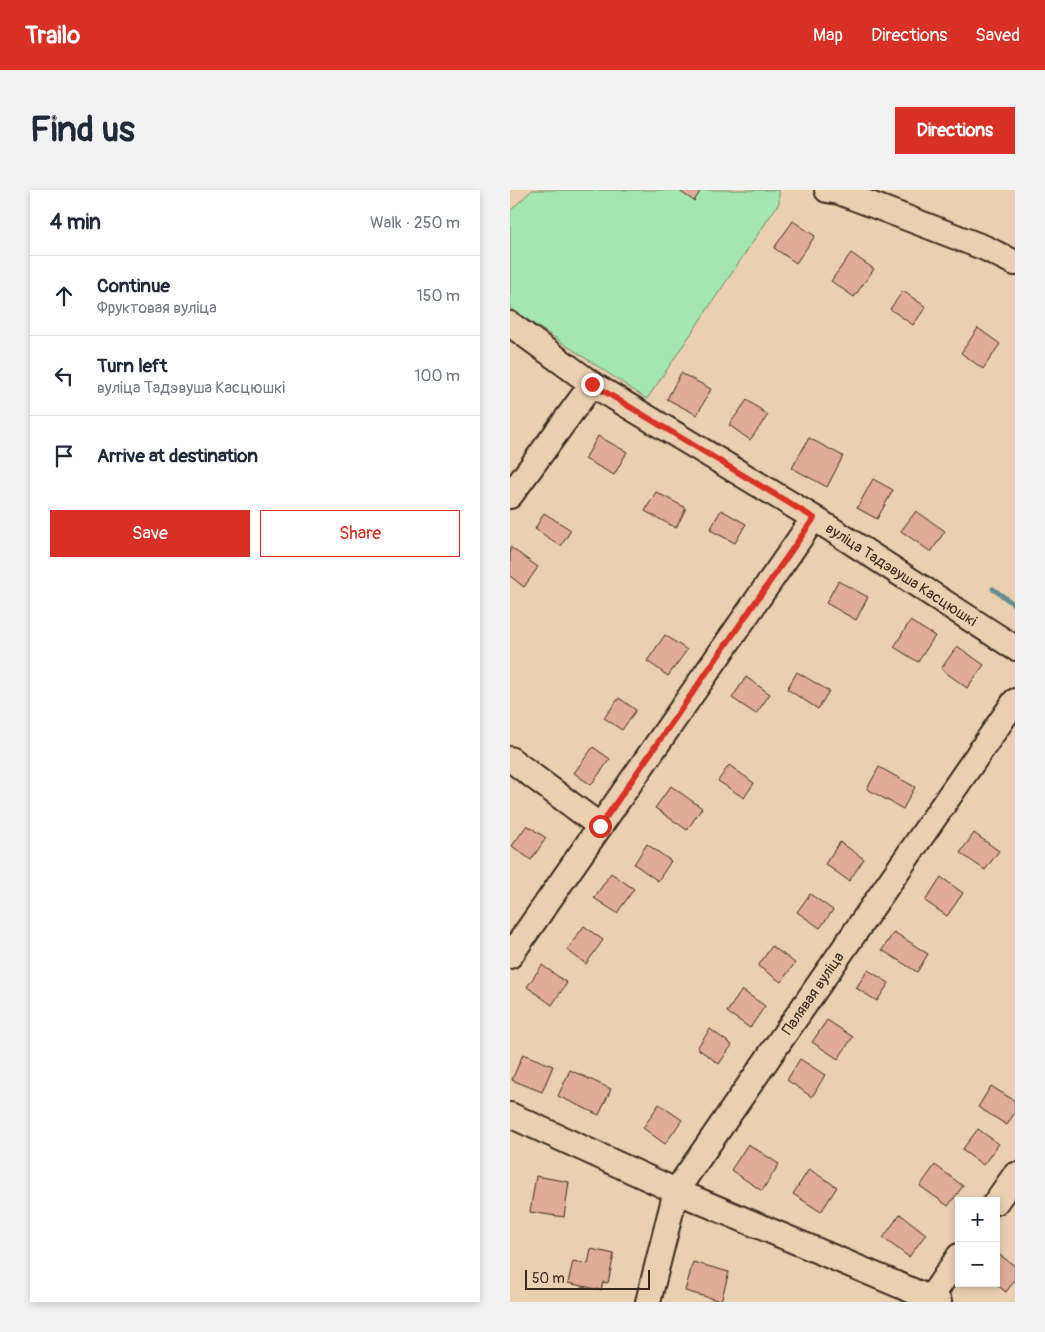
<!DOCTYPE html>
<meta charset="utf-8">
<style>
:root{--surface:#fff;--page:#f2f2f3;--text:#1f2937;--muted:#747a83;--line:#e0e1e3;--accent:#d93025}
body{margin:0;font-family:Pangolin,sans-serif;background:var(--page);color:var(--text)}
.controls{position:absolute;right:15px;bottom:15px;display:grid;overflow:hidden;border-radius:0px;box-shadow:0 2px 8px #0003}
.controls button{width:45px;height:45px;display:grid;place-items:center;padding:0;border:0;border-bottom:1px solid var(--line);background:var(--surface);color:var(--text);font:25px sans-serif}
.scale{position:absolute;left:15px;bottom:12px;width:125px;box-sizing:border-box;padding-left:5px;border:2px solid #3b2a1e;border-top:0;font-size:14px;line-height:18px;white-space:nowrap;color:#3b2a1e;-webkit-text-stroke:4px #ebcfb1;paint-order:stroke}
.stop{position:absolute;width:15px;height:15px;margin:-11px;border:4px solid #d93025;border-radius:50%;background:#fff}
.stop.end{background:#d93025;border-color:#fff;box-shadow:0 1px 5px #0008}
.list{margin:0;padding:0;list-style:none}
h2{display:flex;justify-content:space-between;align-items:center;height:65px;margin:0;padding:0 20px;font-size:21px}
h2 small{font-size:16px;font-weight:400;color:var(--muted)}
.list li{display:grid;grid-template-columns:32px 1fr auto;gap:15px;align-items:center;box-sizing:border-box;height:80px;padding:0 20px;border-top:1px solid var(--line)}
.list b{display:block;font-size:19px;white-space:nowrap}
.list p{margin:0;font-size:16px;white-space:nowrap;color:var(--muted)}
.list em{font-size:16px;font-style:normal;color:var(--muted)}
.actions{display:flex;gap:10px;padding:15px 20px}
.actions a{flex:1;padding:11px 0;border:1px solid var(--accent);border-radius:0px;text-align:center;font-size:18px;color:var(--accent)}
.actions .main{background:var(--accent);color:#fff}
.icon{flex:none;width:28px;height:28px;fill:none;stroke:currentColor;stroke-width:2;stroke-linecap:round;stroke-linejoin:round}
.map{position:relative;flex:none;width:505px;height:1112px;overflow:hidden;border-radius:0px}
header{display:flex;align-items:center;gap:30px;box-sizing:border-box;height:70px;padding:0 25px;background:var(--accent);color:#fff}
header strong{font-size:24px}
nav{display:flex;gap:28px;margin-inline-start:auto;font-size:18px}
.intro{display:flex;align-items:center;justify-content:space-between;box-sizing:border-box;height:120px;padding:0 30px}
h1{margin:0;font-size:35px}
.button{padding:12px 22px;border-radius:0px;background:var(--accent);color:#fff;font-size:18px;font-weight:700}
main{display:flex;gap:30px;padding:0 30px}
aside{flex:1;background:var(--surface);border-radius:0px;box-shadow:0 2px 8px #0003}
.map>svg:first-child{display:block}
</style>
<header>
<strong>Trailo</strong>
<nav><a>Map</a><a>Directions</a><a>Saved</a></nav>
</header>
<div class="intro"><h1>Find us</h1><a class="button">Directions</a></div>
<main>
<aside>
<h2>4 min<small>Walk · 250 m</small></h2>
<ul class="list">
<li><svg class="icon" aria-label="ahead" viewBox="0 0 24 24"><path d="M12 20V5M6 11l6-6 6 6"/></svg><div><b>Continue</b><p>Фруктовая вуліца</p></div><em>150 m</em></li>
<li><svg class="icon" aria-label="left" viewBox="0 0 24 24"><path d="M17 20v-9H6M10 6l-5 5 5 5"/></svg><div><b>Turn left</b><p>вуліца Тадэвуша Касцюшкі</p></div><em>100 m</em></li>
<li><svg class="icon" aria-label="arrive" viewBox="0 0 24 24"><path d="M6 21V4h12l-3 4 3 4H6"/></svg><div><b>Arrive at destination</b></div></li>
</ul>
<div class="actions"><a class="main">Save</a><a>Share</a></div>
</aside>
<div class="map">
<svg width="505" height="1112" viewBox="0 0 505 1112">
<rect width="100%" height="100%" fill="#ebcfb1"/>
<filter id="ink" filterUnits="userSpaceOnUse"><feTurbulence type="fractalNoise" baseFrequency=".02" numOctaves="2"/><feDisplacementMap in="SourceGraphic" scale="10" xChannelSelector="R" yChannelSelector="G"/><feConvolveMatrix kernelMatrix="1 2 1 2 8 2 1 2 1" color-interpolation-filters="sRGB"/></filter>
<g filter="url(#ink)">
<polygon fill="#a4e6b0" stroke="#708867" points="22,0 269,0 269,13 137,209 0,118 0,21"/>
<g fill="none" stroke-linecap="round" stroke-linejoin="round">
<polyline stroke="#668e92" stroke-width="5" points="483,399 505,415"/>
</g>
<g fill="#deac97" stroke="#3b2a1e">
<polygon points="168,0 191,0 184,11"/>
<polygon points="283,31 305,46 286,73 264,58"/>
<polygon points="341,63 364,79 344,107 321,91"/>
<polygon points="393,101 416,117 403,135 380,119"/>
<polygon points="468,138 490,154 473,179 451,163"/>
<polygon points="171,183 201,199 187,225 157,209"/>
<polygon points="237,210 258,225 240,250 219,235"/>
<polygon points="88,246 117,262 104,285 75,269"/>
<polygon points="299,248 333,266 317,297 282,278"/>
<polygon points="363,289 383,300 367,329 347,318"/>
<polygon points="146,302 176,318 166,338 135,321"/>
<polygon points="211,320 236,334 225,353 200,340"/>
<polygon points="406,321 435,341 421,362 391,341"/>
<polygon points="34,323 61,340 51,356 25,339"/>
<polygon points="0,357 28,377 14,397 0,386"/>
<polygon points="328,391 358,407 346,430 316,413"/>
<polygon points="400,431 425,446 408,472 384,457"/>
<polygon points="155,445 177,460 158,486 137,471"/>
<polygon points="447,456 474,475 457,498 431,479"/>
<polygon points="287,482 319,501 308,519 277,499"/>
<polygon points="236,487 260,504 246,524 222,508"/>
<polygon points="109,508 126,520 112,540 94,528"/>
<polygon points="83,557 100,569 81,595 64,583"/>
<polygon points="219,575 244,593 234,608 208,591"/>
<polygon points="369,577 405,597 393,619 357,599"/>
<polygon points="161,596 192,618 177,640 145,618"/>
<polygon points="17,635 36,648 21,670 2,656"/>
<polygon points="464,643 489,661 475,680 450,663"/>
<polygon points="330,652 354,669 339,691 315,674"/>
<polygon points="137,654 161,671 148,691 124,674"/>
<polygon points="101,683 124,699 107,723 84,708"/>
<polygon points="431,687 453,703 437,726 415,711"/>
<polygon points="300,704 323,720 310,738 287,722"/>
<polygon points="74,736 93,750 76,774 57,760"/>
<polygon points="384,742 418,764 407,782 372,760"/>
<polygon points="262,756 285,773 271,792 248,776"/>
<polygon points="32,775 57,793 42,815 17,797"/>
<polygon points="358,780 379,793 367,811 346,798"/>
<polygon points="232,800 255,816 240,838 217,822"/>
<polygon points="317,830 343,847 328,869 302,852"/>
<polygon points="200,839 222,855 209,874 187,858"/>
<polygon points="13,864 43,876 32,902 2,890"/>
<polygon points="290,869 315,885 302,907 277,890"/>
<polygon points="60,880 101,899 89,925 48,906"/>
<polygon points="481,896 505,911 505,922 497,935 468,917"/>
<polygon points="149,914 172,930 155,954 133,938"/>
<polygon points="468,939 489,954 473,975 452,960"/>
<polygon points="238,954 269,974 252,1001 221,980"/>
<polygon points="425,975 453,996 438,1016 410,996"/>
<polygon points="299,979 327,997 311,1022 283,1004"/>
<polygon points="26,986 59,992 54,1027 20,1022"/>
<polygon points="390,1024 416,1044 399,1067 373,1048"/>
<polygon points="81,1059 104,1064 98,1093 93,1092 91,1100 58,1093 63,1071 78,1074"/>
<polygon points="487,1063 505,1076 505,1090 496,1102 484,1093 486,1093"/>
<polygon points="183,1072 219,1082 211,1111 175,1101"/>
</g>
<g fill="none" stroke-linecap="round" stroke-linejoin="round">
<g stroke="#3b2a1e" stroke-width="28">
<g id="minor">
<polyline points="317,0 329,2 475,58 505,73"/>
<path id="s1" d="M0 134 82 194 304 328 505 458"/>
<polyline points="0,306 82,194"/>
<polyline points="0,569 90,636"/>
<polyline points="0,766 304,328"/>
<polyline points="0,925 166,1001 429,1112"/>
<polyline points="486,1012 505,985"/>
<path id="s2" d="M138 1112 166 1001 505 511"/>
<polyline points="418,1112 449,1066"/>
</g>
</g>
<use href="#minor" stroke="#ebcfb1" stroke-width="24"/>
</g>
</g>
<g fill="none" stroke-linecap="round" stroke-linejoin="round" filter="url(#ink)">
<polyline stroke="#d93025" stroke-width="6" points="82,194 304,328 90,636"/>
</g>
<g text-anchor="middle" stroke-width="4" stroke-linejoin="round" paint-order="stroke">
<g font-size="15" fill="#3b2a1e" stroke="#ebcfb1">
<text dy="5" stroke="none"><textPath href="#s1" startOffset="465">вуліца Тадэвуша Касцюшкі</textPath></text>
<text dy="5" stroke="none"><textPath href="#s2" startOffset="355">Палявая вуліца</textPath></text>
</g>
</g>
</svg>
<div class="controls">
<button>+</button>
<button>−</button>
</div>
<div class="scale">50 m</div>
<div class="stop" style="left:90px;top:636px"></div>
<div class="stop end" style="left:82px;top:194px"></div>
</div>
</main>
